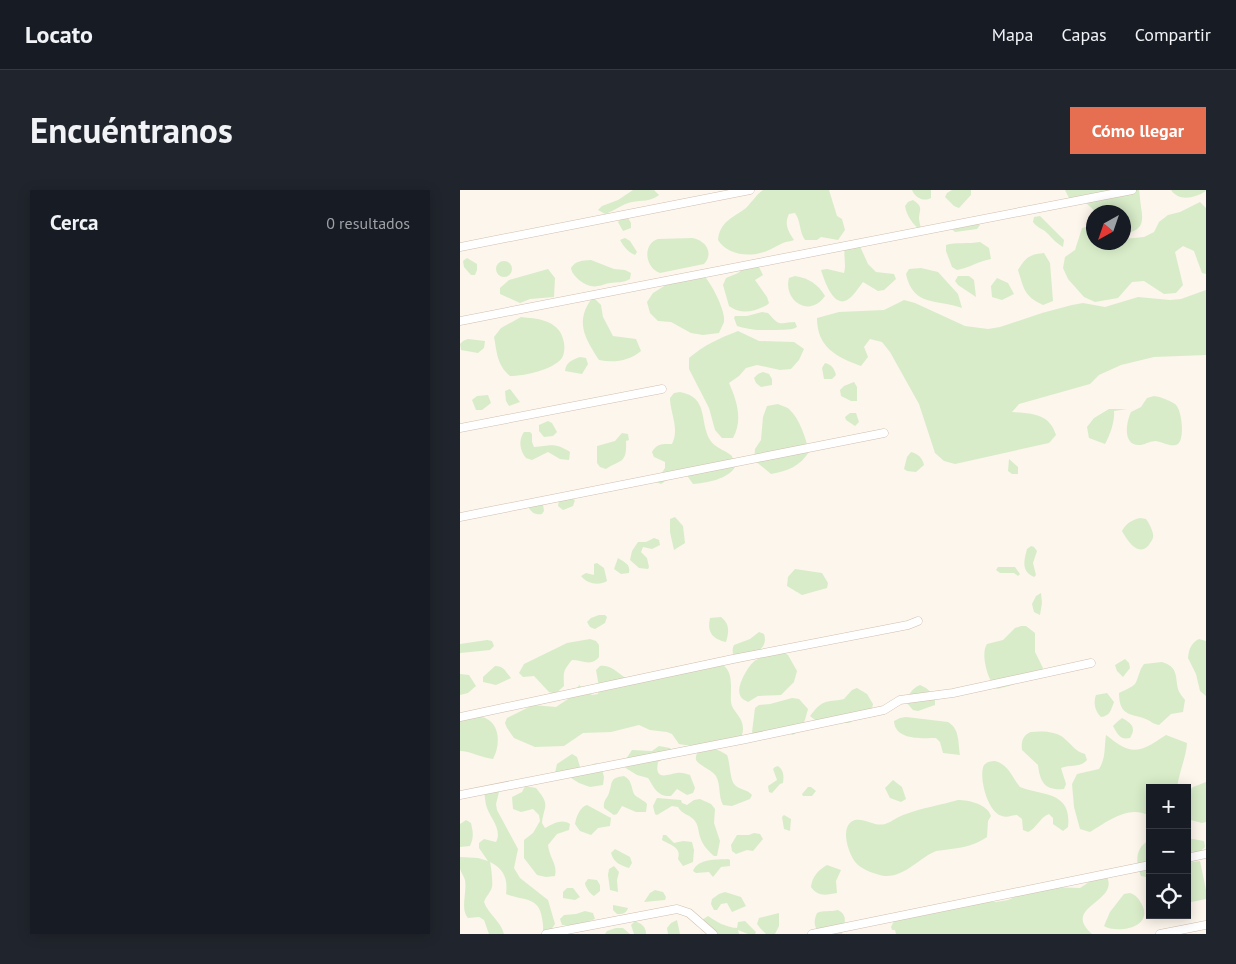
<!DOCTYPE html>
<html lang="es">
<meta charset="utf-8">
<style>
:root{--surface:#171b24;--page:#20242c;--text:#f1f3f6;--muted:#9ea1a6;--line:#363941;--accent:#e76f51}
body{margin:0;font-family:"PT Sans",sans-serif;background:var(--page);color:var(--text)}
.controls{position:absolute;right:15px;bottom:15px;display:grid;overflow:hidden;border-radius:0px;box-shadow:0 2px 12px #0003}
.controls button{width:45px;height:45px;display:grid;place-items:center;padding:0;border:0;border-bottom:1px solid var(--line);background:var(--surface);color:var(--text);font:25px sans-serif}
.compass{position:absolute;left:626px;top:15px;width:45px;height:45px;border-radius:50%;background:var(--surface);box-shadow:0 2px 12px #0003;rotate:220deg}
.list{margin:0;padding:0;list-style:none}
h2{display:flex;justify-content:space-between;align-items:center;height:65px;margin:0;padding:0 20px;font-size:21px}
h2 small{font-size:16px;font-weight:400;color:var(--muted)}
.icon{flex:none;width:28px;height:28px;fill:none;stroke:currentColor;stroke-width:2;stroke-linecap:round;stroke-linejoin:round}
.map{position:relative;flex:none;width:746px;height:744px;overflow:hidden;border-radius:0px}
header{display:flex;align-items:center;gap:30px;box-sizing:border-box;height:70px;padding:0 25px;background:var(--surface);border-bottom:1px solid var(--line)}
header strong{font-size:24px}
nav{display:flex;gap:28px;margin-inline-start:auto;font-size:18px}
.intro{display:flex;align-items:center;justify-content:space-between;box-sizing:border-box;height:120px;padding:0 30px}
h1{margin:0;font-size:35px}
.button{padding:12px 22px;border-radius:0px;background:var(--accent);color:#fff;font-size:18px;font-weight:700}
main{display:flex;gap:30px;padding:0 30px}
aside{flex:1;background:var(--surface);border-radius:0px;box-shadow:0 2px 12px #0003}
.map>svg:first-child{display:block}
</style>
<header>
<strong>Locato</strong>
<nav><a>Mapa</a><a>Capas</a><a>Compartir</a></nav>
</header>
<div class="intro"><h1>Encuéntranos</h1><a class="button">Cómo llegar</a></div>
<main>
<aside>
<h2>Cerca<small>0 resultados</small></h2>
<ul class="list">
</ul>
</aside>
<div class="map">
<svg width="746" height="744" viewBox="0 0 746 744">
<rect width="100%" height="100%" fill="#fdf6ec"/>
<g fill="#d8ecc9">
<path d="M173 0H194L199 5C190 12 182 10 172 12 162 14 154 21 145 24L138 20 142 16 158 10Z"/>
<path d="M303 0H369L377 26 382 29 385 40 378 50 361 47 357 50H345C339 42 341 31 335 23L329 24C324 34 328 41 334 50 330 52 327 51 323 53 318 55 314 58 309 60 292 68 268 66 258 50 260 31 273 28 286 18 292 12 296 5 303 0Z"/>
<path d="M452 0H471V8C464 12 455 8 452 0Z"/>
<polygon points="492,0 511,0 511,5 499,18 494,16 485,7 487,3"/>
<path d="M605 0H679C680 5 680 11 681 17 684 34 682 40 664 44V22H636L626 13 609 8Z"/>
<path d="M711 0H746V1C735 8 719 12 711 0Z"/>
<path d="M453 10C463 17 460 18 459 28 459 31 461 37 461 41 453 34 447 27 445 16L448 12Z"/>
<polygon points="740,12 746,18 746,84 742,83 734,61 723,56 715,62 723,95 716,103 704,104 684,91 672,92 658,108 635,112 624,107 608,89 603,78 605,67 615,60 622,38 633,35 634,52 664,52 664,49 684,47 694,42 699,32 708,25 720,22"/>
<path d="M580 26 604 50 603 57C595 52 593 49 587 43 582 38 577 38 573 32L574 27Z"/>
<polygon points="162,28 168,28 171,33 171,38 163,41 158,32"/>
<polygon points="515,31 520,35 517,39 495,42 491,38"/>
<path d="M165 48 170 51 177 62 175 65C168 62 164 57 160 50Z"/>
<path d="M233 48C246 51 254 63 244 74L200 83C185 78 182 54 198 49Z"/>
<path d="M398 52 408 74 416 82 434 84 436 89 424 100 418 101 403 92C399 97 393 107 387 110 373 118 364 89 361 80L367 79 384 83C387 74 382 64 386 55Z"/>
<path d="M520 52 529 58 531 69C519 71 509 78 497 80L492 77 486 61V55C495 52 509 54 520 52Z"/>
<path d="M584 63 590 73 593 111 583 115C564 106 564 99 558 80 565 68 570 64 584 63Z"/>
<polygon points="7,68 17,74 17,80 15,85 11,85 4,77 3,71"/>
<path d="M131 70 154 79 165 80 171 83 170 89C163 93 157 92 150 93 146 93 142 96 138 96 128 99 112 87 111 78 116 70 122 71 131 70Z"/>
<circle cx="44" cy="79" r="8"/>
<path d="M287 75H298L303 85 295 90 307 107 309 113 307 115C294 122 281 125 269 116L263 95 266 88 278 83Z"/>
<path d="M461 78 478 82 498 104 502 118C477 109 453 117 446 84L449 79Z"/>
<polygon points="88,79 95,88 94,107 70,109 60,113 40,104 40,98 49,90"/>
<path d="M222 85H243C251 92 266 121 264 132 263 135 260 140 259 143L243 145 231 143 211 132 198 131 190 123 187 112 193 103Z"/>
<path d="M335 86C348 88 358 94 365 106 349 129 323 110 329 88Z"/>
<polygon points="498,86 509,86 514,90 516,107 498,95 495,91"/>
<polygon points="537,88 548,93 554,104 542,110 532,107 531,96"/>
<path d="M746 100V165L694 167 661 175 639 185 630 194 559 214 552 222C572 224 589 223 596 245L589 253 495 274 484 271 475 263 459 214 430 162 422 152 410 149 404 157 408 167 401 176C376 167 357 157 357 128L379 122 424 120 444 110 455 113 505 136 528 139 540 137 582 123 612 115 623 113 645 117 678 107 710 110 721 109Z"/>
<path d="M133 107 141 115 143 127 153 146 176 149 181 161C169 171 154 173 139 170 125 148 114 131 133 107Z"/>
<path d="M302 122 308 123C321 137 317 133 335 132L337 137C331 141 324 139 317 140 301 140 294 141 277 136L274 128 275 126H287Z"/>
<path d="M61 127C69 128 77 128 85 131 94 134 101 140 103 149 105 155 105 163 102 168 93 180 64 186 50 186 37 175 37 163 34 147L41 138Z"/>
<path d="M278 141 299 151 334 152 344 159 339 170 331 179 320 180 297 175 286 178 279 186 269 193C277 211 283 230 273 248H262L255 240 249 218 229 179V168C244 155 260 148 278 141Z"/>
<polygon points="8,149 25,151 24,158 18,163 1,160 0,154 3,151"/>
<path d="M120 167 126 168 128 174 122 184 105 181C106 172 112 170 120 167Z"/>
<path d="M365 173C372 175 374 178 376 185L372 189H364L362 178Z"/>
<polygon points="303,182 309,184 312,189 312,195 301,197 296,193 294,188 298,184"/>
<polygon points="394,192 397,197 397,211 391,211 381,206 380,200 384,196"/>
<polygon points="50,199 60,212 49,216 46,211 45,201"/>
<path d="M220 202C249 207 239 231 250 250 255 258 265 260 272 266L275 277C268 289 247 293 233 294L226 284 210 288 201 294 196 292 205 278V272L194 267 192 262C197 253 203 254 212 254 220 239 210 223 210 208L214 203Z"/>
<polygon points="28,205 31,213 22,220 16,220 12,210 17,206"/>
<path d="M694 206C701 207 709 210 715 214 722 219 725 249 718 254 712 258 703 252 696 251 690 251 686 254 681 255 662 257 666 232 671 222L681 217 687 208Z"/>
<path d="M318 214C322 216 327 217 329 219 340 229 346 249 349 262 340 276 328 281 311 284L294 270 295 259 301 250 303 227 307 216Z"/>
<path d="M649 219H667L654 221C655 231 650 245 645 254L629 248 627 237 634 228Z"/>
<polygon points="390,223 396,223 399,232 395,236 386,230 385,227"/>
<polygon points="88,231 92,233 97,242 93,246 84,247 79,241 79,235"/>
<path d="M64 242H70L72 244V252L74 257C90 256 94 252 110 262L109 270 100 269 88 262 72 270 66 268C60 261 58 250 64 242Z"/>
<path d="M162 243 168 244 169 250 166 251C167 274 161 269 146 279L140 277 137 273V256L155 251Z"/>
<path d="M451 262C458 264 462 267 464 275L456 282 447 281 444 279 447 267Z"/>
<polygon points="549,269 558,277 558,284 552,284 548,281"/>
<polygon points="110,308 115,310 113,316 103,320 98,316 99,310"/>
<path d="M78 312 83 314 84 321 82 324C75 325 72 323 68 317Z"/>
<polygon points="215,327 223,336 225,353 214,360 210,342 210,329"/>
<path d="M680 328 686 329C689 333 692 339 693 344 694 349 691 351 689 355 678 368 667 350 662 341 666 333 672 330 680 328Z"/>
<polygon points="194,348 199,350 200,355 192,359 183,357 181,362 187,368 189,377 188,379 179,378 170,370 172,361 178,352 186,352"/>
<path d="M571 356 574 357 577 361 573 373 576 385 574 387C561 381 564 371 567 359Z"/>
<path d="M158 368C164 372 171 374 169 383L161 384 154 379Z"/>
<path d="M137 373 144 378 147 391C139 396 127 394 121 386L126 383 134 385V374Z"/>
<polygon points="538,377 555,377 560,384 558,386 554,383 540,383 536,380"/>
<polygon points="335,379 362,383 368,393 367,398 342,405 327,396 328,387"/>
<polygon points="581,403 582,413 580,425 574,422 572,414 576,406"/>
<polygon points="139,425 145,425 147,427 145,433 135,439 130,437 127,432 131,428"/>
<path d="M261 427C270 434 269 442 266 452 252 449 247 442 250 428Z"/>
<path d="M561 436H566L575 443V462L583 478 581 484 549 496 537 499C528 492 520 464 527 454L543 450 555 438Z"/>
<path d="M299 442 304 444C309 458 293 466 282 472 275 467 270 464 274 455L290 449Z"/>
<path d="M130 449 136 451 139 455V467C131 477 123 470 112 470 102 482 104 482 104 496L95 504 89 502 74 486 63 487 59 483 64 474 107 453Z"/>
<path d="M739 449 746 451V506L740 501 736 484 728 468C729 459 731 453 739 449Z"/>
<polygon points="27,450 32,451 34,456 30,460 0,463 0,454"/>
<path d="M323 462 328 465 337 481 334 492 321 505 298 506 288 512C285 510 281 509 280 505 276 496 289 474 296 470 304 466 315 465 323 462Z"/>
<polygon points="665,469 669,473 670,478 663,487 657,481 655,475"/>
<path d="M702 472C718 477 715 485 718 499 719 503 722 506 725 510L723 522 711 524 699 535C693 534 692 532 688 530 673 523 659 528 659 503 664 500 671 498 675 494 678 490 679 480 684 474Z"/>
<path d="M259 473C275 479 270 498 271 512 272 523 287 528 282 545L277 548C258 551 238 558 219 554L212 544 207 542 190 540 179 535 151 542 123 543 104 556 75 557 54 548 47 538 45 533 47 528 73 515 96 517 114 505 119 495 132 505 138 504 139 497 136 480 140 476C153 474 159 486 170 490Z"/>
<path d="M35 476C44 476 45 481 51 488L36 495 23 492V487Z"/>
<polygon points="0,484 9,485 16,496 8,503 0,505"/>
<path d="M460 495 466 498 475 506V515L458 521 453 520 446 512C448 504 453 498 460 495Z"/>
<path d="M397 498 407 504 413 514 412 519 389 533H359L350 526C364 508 365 513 384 509L392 500Z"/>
<path d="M647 503 654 512C651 520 650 526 641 527 635 521 633 513 636 505Z"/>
<path d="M332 508 339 509 348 519C345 529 344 541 332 545L329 542 295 547 292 542 295 518 299 515 310 514Z"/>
<path d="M15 525C20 527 26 527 30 531 41 540 39 559 33 569 22 568 10 561 0 561V526Z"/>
<path d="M446 527 488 532C500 539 498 553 500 565L483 563 480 552 476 548C463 548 435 551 434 531L440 528Z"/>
<path d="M662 528C671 533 677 537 670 548 660 550 658 545 653 536L657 532Z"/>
<path d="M571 542C582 541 598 541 606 550 613 556 615 561 625 564L627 570C620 578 611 574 601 578L606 594 604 599C585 601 580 592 578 575L562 560C561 551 563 545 571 542Z"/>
<path d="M646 545C658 554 670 565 686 557 693 554 699 549 706 545L727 553C726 568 719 582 717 598H690V626C669 614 648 631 630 642L620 639 614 617 612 594 617 584 639 579C646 568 644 558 646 545Z"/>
<path d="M199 556 210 558 212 561 210 566 198 572C194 592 208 584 217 583 222 582 226 584 230 585L235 598 233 603 227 605 217 599 211 606C197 607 194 597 188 588L177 585 164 577V572L172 560 192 561Z"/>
<path d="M249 557 260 561 267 565C270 572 270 589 274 594 279 600 287 599 292 605L290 609 272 616 263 615C258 606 261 595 256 586 251 579 241 577 236 570 235 561 241 560 249 557Z"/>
<polygon points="112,564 117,567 121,580 136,573 141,576 144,587 143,595 130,597 119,593 108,586 95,583 97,574"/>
<path d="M535 571C549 575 551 586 560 597 583 606 612 601 608 637L603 641 593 634V628L589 624C580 627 577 638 568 642L563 640 562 629 557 625C552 625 547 628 542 626 528 623 518 587 524 575 527 572 530 571 535 571Z"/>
<path d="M318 576C324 580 324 587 323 593L320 594 312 603 309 602 308 596 317 590 313 579 315 577Z"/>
<path d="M164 586C172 590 171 597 174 604 177 608 184 610 187 614L186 622H176L162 616 157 624 154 625 144 618C143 610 147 609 149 603 153 592 149 588 164 586Z"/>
<polygon points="433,590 442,597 446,609 441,612 430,608 425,598"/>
<polygon points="746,592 746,632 742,633 727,629 727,602 733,597"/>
<path d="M65 596 76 598C91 616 84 615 82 633L85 638C93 634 101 628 110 634L109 640 97 644 88 655C89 667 98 675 95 686L86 687 77 685 64 668V650L73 643 80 631 79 625 73 619 61 622 53 619 52 607 62 602Z"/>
<polygon points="348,597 351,597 356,601 352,606 343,606 342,604"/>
<path d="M25 598H36L39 602 36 614 37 620 58 659 54 678 60 688 88 710 95 734 89 743 82 744C84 739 83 734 82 728 79 706 63 711 46 704 48 689 44 679 30 672 31 675 33 693 32 697 31 702 26 706 24 712 28 724 40 730 44 744H29L24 730 19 727 8 728C0 718 7 705 5 690 4 686 1 683 0 679 0 675 0 671 0 667L18 668 28 671 19 658V653L24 649 36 652C43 639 29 627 26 615 25 609 24 604 25 598Z"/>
<path d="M197 608 221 610 222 613 227 615 234 610 240 609 251 614 255 619 254 633 260 651 257 666H254C246 659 241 653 239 643 238 639 238 635 235 631 230 624 222 625 218 617L212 616 197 625 195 624 193 616Z"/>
<path d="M498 610C509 610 527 614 531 626L528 631 527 647C515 655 506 657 491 659 487 660 481 660 476 661 459 668 445 687 425 686 417 685 403 680 397 674 389 666 378 635 395 630 405 628 415 637 425 634 432 632 438 626 446 624 461 618 481 615 498 610Z"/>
<path d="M127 615 151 628 150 636 138 638 131 645 120 641 115 634C116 627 120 617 127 615Z"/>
<polygon points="324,625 331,629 330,641 324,639 322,627"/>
<path d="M6 630 11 633C13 642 14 647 10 656L0 657V634Z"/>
<polygon points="294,643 300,644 303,649 293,661 287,660 276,664 272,661 271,655 277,645 289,645"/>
<path d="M203 645H206L214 653 223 651 232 652 234 660 233 672 223 676 218 669C222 657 210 655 202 650Z"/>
<polygon points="727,648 744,651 745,657 741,661 727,665"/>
<path d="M690 650V684L686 687 681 686C675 672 675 657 690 650Z"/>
<path d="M155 659 170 667 172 673 169 678C160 675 154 673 151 663Z"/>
<path d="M268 669 270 670V676L261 677 253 687 249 682 236 683 233 681C238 668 257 670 268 669Z"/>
<polygon points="740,671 746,700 746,709 727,713 727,673"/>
<path d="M367 675 381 680 376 691 377 703C366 705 358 707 351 697 352 687 358 680 367 675Z"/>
<polygon points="154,676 159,682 157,690 158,702 150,700 148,685 149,679"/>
<path d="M646 685C662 712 600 716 632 744H436L435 740H432L431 737 435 729 441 728H450L509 711 536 712 548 710 566 702 590 697 620 698 635 688Z"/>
<path d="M128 689 137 690 140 695V701L134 706C131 705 125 697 125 693Z"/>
<polygon points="107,698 113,698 120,707 115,710 103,708 103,702"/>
<polygon points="195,700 203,702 206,707 205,710 184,712 190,703"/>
<polygon points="265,702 281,707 286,716 272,722 267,713 261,714 257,720 254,720 251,714 252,709 259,704"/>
<path d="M670 703C676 705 678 708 681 713 696 738 656 744 644 736L650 722 664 704Z"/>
<path d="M153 715 168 718C166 724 162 724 157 724L153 720Z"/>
<path d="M378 720C389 726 384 734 382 744H361C354 738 353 732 357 723 363 720 371 722 378 720Z"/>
<polygon points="125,721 133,723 135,729 118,735 102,735 100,729 104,725 116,724"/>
<polygon points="319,723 319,736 315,744 306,744 300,738 297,734 299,728"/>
<path d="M248 726C257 732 265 737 277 738L278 732 285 731 296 742 295 744H288L278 740 279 744H254L242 730Z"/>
<polygon points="217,730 220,744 208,744 207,738 211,733"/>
<path d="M175 731C182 734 186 737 186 744H174L171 735Z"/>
<polygon points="156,738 163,738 170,744 145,744 147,741"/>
</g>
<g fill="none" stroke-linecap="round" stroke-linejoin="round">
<g stroke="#d1beb0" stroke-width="9">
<g id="minor">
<polyline points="0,57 290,0"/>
<polyline points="0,131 672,0"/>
<polyline points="0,238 202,199"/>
<polyline points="0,327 424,243"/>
<polyline points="0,527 273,469 448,435 458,431"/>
<polyline points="0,605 286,549 424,520 440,510 493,503 631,473"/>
<polyline points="727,668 746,664"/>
<polyline points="86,744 217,719 229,723 253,744"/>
<polyline points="352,744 690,675"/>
<polyline points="700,744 746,735"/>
</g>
</g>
<use href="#minor" stroke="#fff" stroke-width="8"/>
</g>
</svg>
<div class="controls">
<button>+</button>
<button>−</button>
<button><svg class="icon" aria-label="locate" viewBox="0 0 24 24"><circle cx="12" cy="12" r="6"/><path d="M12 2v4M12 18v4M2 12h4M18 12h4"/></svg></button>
</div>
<svg class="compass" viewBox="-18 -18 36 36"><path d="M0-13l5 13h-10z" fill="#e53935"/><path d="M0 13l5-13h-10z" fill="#9ea1a6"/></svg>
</div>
</main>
